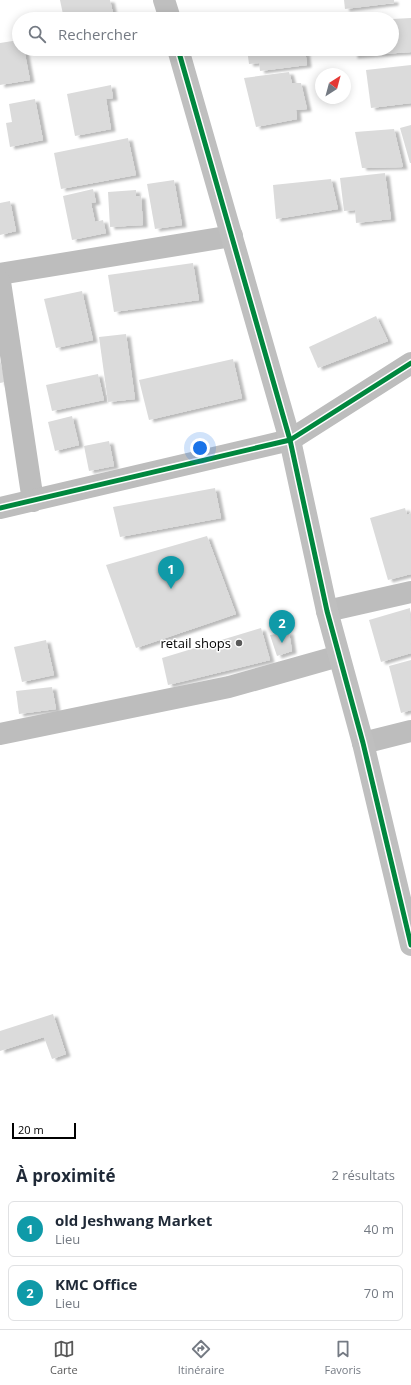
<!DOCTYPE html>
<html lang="fr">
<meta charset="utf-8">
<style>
:root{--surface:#fff;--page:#f6f6f7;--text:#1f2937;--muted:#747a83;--line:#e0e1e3;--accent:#595959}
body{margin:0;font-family:"Open Sans",sans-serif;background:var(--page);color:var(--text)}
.compass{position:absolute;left:315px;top:68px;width:36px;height:36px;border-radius:50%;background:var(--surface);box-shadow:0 2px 10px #0003;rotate:36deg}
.scale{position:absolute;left:12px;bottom:10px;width:64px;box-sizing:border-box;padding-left:4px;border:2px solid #000;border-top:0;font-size:11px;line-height:14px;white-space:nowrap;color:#000;-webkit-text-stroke:3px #fff;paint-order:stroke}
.you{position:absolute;left:200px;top:448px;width:14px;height:14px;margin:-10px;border:3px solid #fff;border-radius:50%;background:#1a73e8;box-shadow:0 0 0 6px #1a73e833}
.badge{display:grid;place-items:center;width:26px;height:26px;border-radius:50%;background:var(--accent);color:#fff;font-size:13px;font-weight:700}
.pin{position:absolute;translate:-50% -33px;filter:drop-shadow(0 1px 2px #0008)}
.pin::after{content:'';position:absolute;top:21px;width:14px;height:12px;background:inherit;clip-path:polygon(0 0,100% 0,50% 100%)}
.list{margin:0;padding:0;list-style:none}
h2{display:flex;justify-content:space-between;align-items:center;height:52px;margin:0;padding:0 16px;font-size:17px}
h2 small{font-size:13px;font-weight:400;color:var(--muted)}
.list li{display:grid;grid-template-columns:26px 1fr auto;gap:12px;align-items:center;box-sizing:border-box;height:56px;margin:0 8px 8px;padding:0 8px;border:1px solid var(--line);border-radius:6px}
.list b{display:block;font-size:15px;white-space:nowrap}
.list p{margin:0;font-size:13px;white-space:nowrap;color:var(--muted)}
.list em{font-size:13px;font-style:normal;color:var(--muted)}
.icon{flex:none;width:22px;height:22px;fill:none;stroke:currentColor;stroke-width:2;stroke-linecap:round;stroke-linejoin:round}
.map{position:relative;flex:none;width:411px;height:1149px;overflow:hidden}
.search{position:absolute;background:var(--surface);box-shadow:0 2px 10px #0003;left:12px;right:12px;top:12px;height:44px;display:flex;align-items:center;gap:10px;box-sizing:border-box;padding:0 14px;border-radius:22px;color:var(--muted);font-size:15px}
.sheet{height:180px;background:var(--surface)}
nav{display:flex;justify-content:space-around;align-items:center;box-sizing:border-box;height:56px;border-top:1px solid var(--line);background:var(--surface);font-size:11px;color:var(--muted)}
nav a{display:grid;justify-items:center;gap:2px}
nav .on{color:var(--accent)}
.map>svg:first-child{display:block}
</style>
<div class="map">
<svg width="411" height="1149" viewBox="0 0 411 1149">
<defs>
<filter id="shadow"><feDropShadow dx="4.5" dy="2.5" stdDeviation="1" flood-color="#0004"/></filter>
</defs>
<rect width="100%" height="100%" fill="#fff"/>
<g fill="#dbdbdb" filter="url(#shadow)">
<polygon points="60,0 110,0 114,18 64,19"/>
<polygon points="344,0 394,0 394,3 345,9"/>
<polygon points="411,18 411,52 353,56 353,49 392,49 392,19"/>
<polygon points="19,40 19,49 24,49 30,80 0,85 0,43"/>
<polygon points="247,49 305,49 307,65 260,71 259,63 249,64"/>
<polygon points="411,65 411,103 371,108 366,70"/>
<polygon points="289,72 292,83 301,83 307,109 296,110 297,119 256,127 244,78"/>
<polygon points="111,85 113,98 106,99 111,129 75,136 67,94"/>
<polygon points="35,99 43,140 10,147 6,123 12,122 9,104"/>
<polygon points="411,125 411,163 410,163 400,128"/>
<polygon points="394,129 403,167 362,168 355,132"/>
<polygon points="128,138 136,175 61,189 54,153"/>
<polygon points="385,173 391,219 356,223 355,210 344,211 340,178"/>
<polygon points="331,179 338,209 276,219 273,185"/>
<polygon points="174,180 182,225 155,229 147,184"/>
<polygon points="93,189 96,202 91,203 95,222 103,220 106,233 72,240 63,196"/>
<polygon points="136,190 136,196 141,196 143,225 110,227 108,192"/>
<polygon points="10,201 16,231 0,235 0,203"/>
<polygon points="193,263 199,300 114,312 108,275"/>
<polygon points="82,291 93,340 56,348 44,299"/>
<polygon points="376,316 388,341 318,368 309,347"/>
<polygon points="126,334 135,399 108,402 99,337"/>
<polygon points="0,359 5,382 0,383"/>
<polygon points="233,359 242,398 149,420 139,380"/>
<polygon points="98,374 104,400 52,411 46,385"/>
<polygon points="72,416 79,445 55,451 48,422"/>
<polygon points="109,441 114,466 89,471 84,446"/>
<polygon points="215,488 221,518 120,537 113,507"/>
<polygon points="405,508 407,515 411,513 411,574 388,580 370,518"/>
<polygon points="207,536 236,614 136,648 106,565"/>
<polygon points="410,608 411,653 381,662 369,620"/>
<polygon points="261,628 270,660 168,685 162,658"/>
<polygon points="289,632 292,651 277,656 270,635"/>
<polygon points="46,640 54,675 22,682 14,647"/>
<polygon points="411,660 411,710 401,713 389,666"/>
<polygon points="52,687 56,709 19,714 16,691"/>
<polygon points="53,1014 66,1054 52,1059 44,1037 0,1051 0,1031"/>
</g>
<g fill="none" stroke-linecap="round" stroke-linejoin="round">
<g stroke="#bdbdbd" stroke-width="22">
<polyline points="0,274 232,236"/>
<polyline points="0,282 33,501"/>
<polyline points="0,508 290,440 411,363"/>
<polyline points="327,611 411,592"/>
<polyline points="0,734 229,687 339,656"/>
<polyline points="363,743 411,731"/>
</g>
<g stroke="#bfbfbf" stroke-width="22">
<polyline points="164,0 170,19"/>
<polyline points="178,49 290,440 327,611 363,743 411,945"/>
</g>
<g stroke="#fff" stroke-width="8">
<g id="cycleway">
<polyline points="178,49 290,440 327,611 363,743 411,945"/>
<polyline points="0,508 290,440 411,363"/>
</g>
</g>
<use href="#cycleway" stroke="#00873e" stroke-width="5"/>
</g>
<circle fill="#595959" stroke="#fff" stroke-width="1.5" cx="239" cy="643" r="4"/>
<g text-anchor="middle" stroke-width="3" stroke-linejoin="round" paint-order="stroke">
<g font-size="13" fill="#000" stroke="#fff" text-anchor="end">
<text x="231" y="648">retail shops</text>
</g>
</g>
</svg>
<svg class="compass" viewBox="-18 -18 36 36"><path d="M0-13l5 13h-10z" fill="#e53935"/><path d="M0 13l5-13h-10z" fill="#747a83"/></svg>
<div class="scale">20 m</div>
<div class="you"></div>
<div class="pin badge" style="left:171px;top:589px;background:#0f9aa8">1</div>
<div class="pin badge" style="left:282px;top:643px;background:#0f9aa8">2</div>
<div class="search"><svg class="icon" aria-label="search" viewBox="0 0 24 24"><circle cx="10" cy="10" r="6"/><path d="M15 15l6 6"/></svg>Rechercher</div>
</div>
<section class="sheet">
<h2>À proximité<small>2 résultats</small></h2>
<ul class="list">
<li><span class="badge" style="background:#0f9aa8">1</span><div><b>old Jeshwang Market</b><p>Lieu</p></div><em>40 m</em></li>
<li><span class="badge" style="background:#0f9aa8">2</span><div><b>KMC Office</b><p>Lieu</p></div><em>70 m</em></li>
</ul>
</section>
<nav>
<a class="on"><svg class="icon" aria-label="map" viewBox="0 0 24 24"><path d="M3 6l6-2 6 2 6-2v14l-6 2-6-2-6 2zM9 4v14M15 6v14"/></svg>Carte</a>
<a><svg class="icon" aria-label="directions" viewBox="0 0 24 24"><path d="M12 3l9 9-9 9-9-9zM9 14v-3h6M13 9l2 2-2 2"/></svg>Itinéraire</a>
<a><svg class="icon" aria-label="saved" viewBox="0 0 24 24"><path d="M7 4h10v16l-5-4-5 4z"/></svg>Favoris</a>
</nav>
